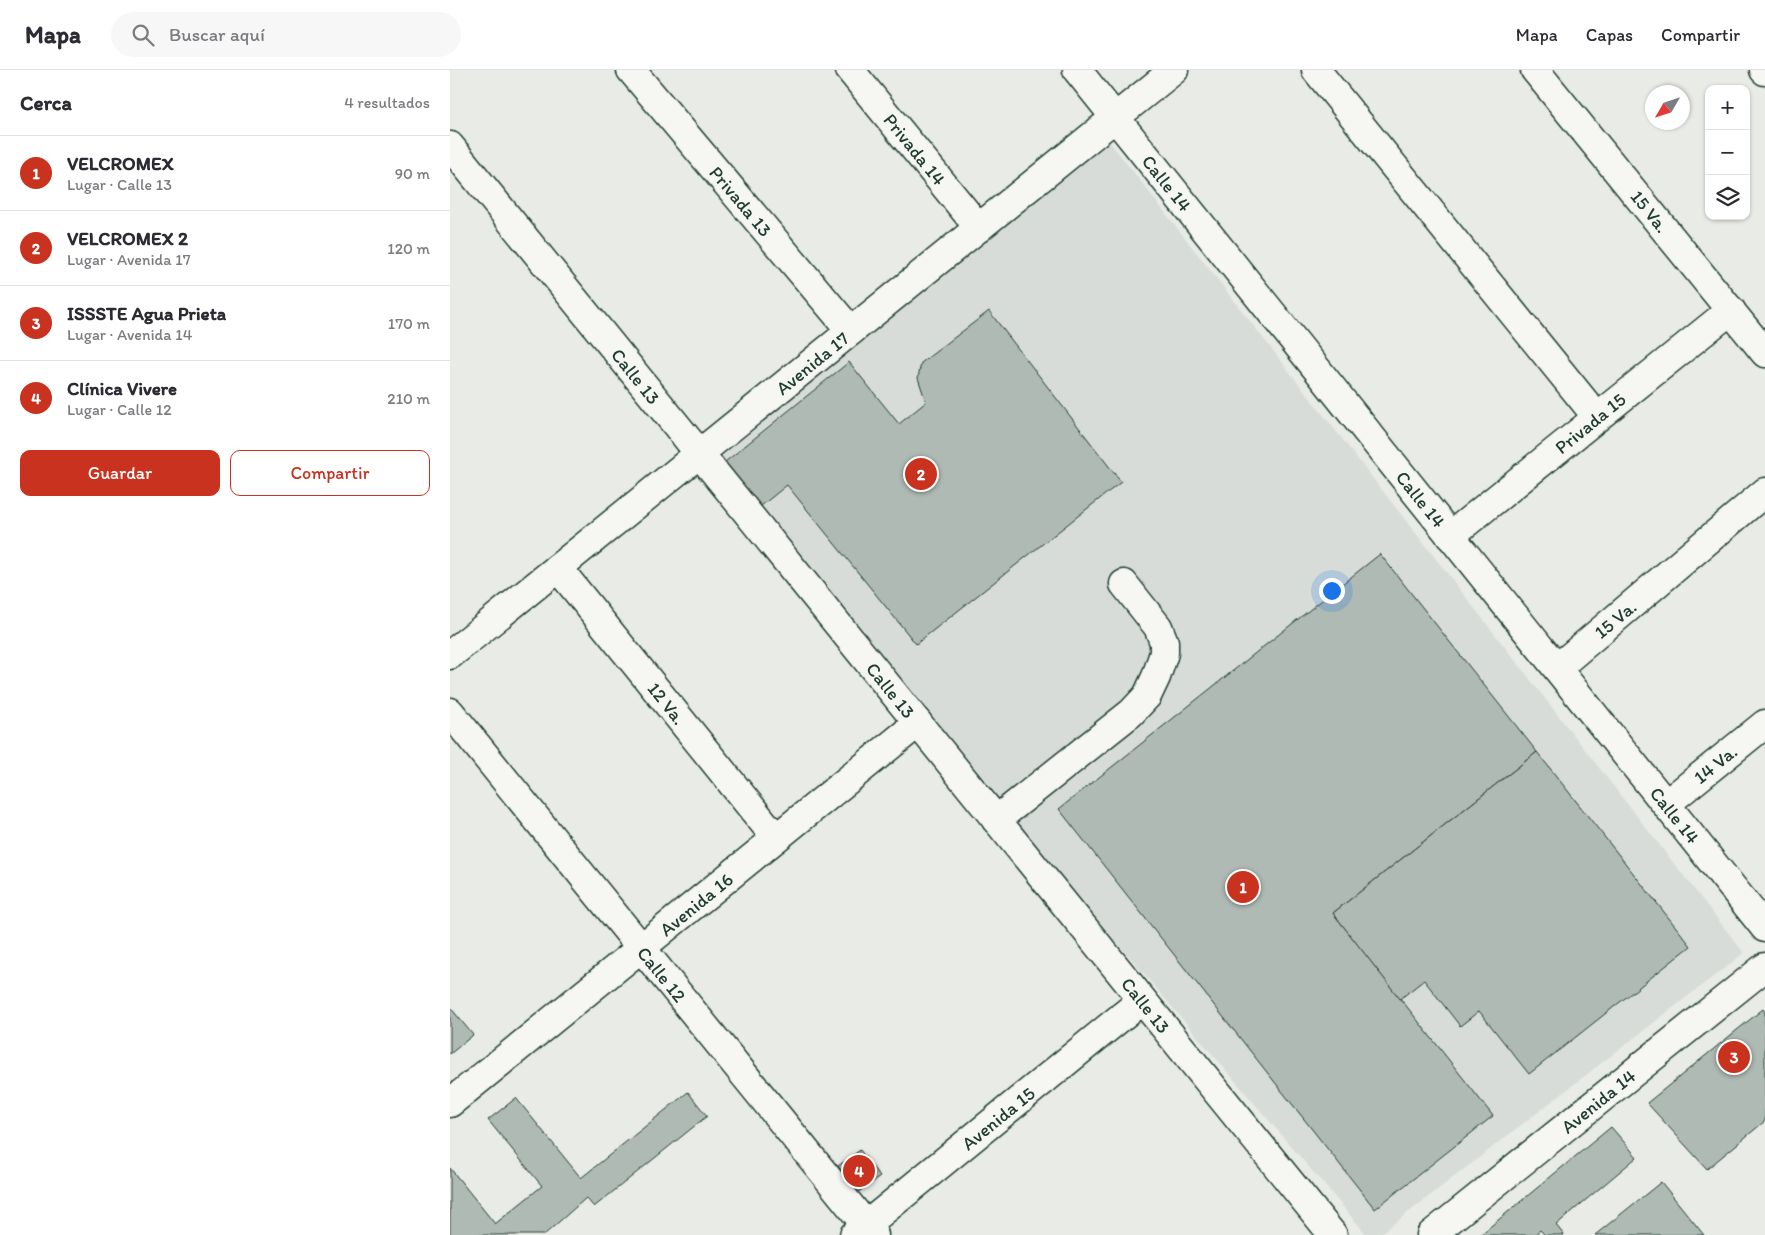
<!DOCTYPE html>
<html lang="es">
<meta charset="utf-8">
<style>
:root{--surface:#fff;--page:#f7f7f7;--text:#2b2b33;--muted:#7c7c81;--line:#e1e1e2;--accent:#c8321e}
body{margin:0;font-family:Itim,sans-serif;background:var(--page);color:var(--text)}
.controls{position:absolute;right:15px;top:15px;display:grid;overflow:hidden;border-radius:10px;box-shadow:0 1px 4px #0004}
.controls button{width:45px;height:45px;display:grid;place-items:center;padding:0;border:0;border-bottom:1px solid var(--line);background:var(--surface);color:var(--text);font:25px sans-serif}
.compass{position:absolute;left:1195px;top:15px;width:45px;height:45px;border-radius:50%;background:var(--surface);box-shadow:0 1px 4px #0004;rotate:231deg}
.you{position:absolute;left:881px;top:520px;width:18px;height:18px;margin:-12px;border:4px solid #fff;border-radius:50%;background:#1a73e8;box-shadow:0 0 0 8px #1a73e833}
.badge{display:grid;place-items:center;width:32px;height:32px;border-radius:50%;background:var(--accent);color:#fff;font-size:16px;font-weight:700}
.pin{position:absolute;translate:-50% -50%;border:2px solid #fff;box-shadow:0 1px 5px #0006}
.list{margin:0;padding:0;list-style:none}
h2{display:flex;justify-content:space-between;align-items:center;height:65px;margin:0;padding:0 20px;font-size:21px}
h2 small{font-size:16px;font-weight:400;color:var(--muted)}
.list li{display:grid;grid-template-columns:32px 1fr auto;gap:15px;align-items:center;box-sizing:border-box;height:75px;padding:0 20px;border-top:1px solid var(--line)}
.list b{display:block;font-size:19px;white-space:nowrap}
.list p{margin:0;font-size:16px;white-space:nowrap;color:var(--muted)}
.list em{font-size:16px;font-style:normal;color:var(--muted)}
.actions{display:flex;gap:10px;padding:15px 20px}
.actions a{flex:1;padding:11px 0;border:1px solid var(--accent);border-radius:10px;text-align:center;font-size:18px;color:var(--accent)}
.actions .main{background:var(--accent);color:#fff}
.icon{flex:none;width:28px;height:28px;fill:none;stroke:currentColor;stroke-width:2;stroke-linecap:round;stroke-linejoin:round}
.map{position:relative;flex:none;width:1315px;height:1165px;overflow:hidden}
header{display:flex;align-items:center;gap:30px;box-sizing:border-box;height:70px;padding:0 25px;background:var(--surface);border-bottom:1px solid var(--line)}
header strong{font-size:24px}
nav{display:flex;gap:28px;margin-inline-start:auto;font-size:18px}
.search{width:350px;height:45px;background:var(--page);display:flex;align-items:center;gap:12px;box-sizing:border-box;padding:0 18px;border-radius:28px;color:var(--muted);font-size:19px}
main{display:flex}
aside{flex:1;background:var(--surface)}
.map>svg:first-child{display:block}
</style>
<header>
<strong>Mapa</strong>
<div class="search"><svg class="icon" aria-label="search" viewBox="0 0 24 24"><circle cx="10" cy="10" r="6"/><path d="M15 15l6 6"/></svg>Buscar aquí</div>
<nav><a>Mapa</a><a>Capas</a><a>Compartir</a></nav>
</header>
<main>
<aside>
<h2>Cerca<small>4 resultados</small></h2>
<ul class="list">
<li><span class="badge">1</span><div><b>VELCROMEX</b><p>Lugar · Calle 13</p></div><em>90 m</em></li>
<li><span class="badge">2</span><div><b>VELCROMEX 2</b><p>Lugar · Avenida 17</p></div><em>120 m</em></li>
<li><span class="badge">3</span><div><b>ISSSTE Agua Prieta</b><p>Lugar · Avenida 14</p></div><em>170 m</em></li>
<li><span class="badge">4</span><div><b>Clínica Vivere</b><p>Lugar · Calle 12</p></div><em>210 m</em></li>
</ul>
<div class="actions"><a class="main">Guardar</a><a>Compartir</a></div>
</aside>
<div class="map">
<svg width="1315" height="1165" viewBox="0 0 1315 1165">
<rect width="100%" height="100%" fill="#e9ebe7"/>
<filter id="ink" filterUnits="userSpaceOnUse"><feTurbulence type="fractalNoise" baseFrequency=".02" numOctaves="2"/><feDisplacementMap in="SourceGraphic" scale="10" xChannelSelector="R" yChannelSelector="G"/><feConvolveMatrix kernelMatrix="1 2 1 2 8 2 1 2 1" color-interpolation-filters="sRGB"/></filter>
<g filter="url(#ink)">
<polygon fill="#d8dcd8" points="656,67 1294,883 929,1165 917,1165 249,384"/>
<g fill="#b0bab5" stroke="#1f3d34">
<polygon points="539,241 671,412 466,574 337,415 306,440 270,396 399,292 449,354 476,332 468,308 471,293"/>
<polygon points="930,484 1087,682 883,843 1043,1046 925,1139 609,739"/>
<polygon points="1087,682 1241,876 1079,1004 1029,941 1010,956 974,910 950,929 883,843"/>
<polygon points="0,937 23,965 0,984"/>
<polygon points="1313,939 1315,942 1315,1051 1257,1099 1197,1033"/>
<polygon points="238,1022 257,1046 144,1137 136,1128 94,1165 0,1165 0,1098 45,1154 92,1116 38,1050 66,1028 131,1108"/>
<polygon points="1161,1057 1187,1087 1106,1155 1114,1165 1095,1165 1090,1160 1084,1165 1030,1165"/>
<polygon points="410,1080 430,1107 407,1123 388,1096"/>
<polygon points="1211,1112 1254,1165 1145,1165"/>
</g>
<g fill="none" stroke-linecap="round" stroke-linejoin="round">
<g stroke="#1f3d34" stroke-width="31">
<g id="minor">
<polyline points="181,0 401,261"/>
<polyline points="400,0 529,158"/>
<polyline points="627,0 1315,858"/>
<polyline points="866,0 1147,347"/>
<polyline points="1085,0 1315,283"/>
<polyline points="1314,0 1315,1"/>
<polyline points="0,76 883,1165"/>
<polyline points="1000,466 1281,240"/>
<polyline points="108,498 326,768"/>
<polyline points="0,585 724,0"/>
<polyline points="1107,598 1315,422"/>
<polyline points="0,642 424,1165"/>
<polyline points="1216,734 1315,654"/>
<polyline points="546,750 681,643 697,626 706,607 714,583 714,572 708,557 674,514"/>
<polyline points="0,1033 468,653"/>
<polyline points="404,1165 692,930"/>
<polyline points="981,1165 1315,897"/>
</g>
</g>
<use href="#minor" stroke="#f6f6f2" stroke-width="28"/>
</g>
</g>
<g text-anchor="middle" stroke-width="4.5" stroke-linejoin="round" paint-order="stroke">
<g font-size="19" fill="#1f3d34" stroke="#f6f6f2">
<text transform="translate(465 79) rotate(51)" y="7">Privada 14</text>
<text transform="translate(717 113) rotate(51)" y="7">Calle 14</text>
<text transform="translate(291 131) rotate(50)" y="7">Privada 13</text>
<text transform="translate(1200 141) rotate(51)" y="7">15 Va.</text>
<text transform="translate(362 293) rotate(-39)" y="7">Avenida 17</text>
<text transform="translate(186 306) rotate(51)" y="7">Calle 13</text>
<text transform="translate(1140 353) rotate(-39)" y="7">Privada 15</text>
<text transform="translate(971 429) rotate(51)" y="7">Calle 14</text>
<text transform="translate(1165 549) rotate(-40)" y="7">15 Va.</text>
<text transform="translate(441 620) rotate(51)" y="7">Calle 13</text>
<text transform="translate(217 633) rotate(51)" y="7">12 Va.</text>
<text transform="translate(1265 694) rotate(-39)" y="7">14 Va.</text>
<text transform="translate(1225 745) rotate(51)" y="7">Calle 14</text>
<text transform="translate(246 834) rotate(-39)" y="7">Avenida 16</text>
<text transform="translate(212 904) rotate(51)" y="7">Calle 12</text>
<text transform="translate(696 935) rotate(51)" y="7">Calle 13</text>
<text transform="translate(1148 1031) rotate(-39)" y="7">Avenida 14</text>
<text transform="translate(548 1048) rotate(-39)" y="7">Avenida 15</text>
</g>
</g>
</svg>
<div class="controls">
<button>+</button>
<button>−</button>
<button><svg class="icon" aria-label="layers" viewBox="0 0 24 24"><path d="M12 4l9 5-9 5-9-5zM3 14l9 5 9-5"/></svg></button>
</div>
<svg class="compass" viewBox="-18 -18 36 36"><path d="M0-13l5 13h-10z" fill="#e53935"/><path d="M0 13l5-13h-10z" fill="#7c7c81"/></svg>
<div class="you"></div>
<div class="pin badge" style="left:793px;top:817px">1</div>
<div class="pin badge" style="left:471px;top:404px">2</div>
<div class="pin badge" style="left:1284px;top:987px">3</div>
<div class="pin badge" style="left:409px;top:1101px">4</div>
</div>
</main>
